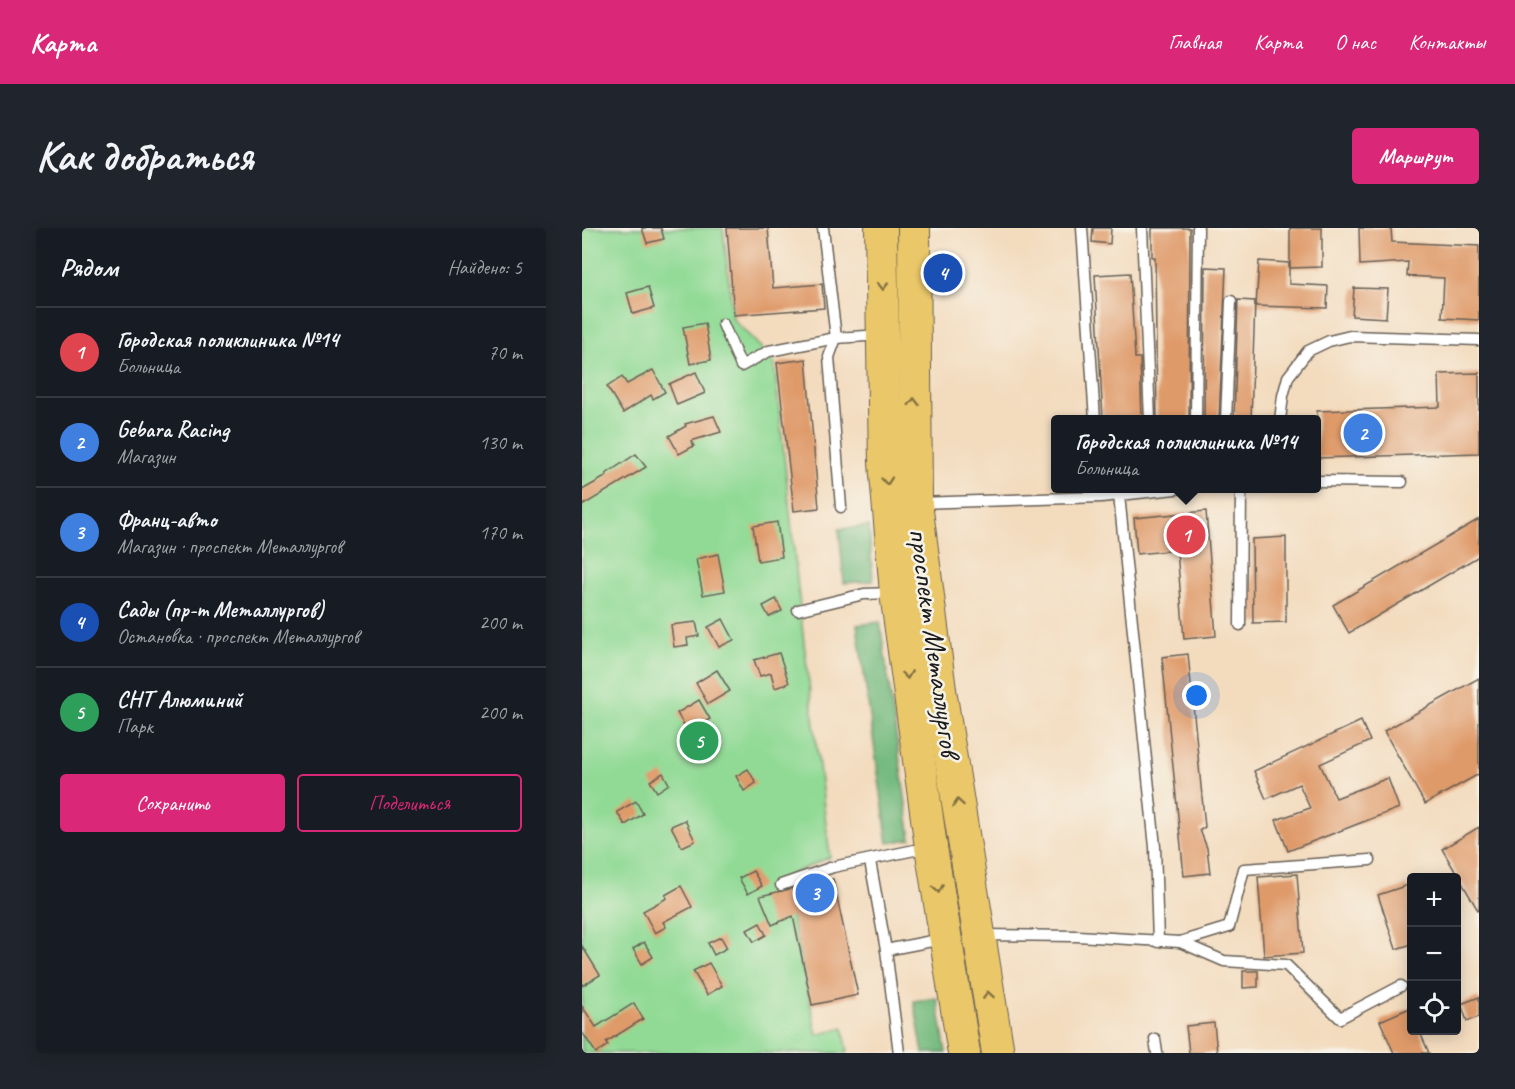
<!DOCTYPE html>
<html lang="ru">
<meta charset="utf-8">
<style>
:root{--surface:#171b24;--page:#20242c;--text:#f1f3f6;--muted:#9ea1a6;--line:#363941;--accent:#db2777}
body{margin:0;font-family:Caveat,sans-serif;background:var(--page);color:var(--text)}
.controls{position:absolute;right:18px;bottom:18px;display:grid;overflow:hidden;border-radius:6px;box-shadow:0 3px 15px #0003}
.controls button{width:54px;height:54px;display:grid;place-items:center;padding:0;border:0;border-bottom:2px solid var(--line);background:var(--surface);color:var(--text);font:30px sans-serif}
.you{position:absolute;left:615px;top:468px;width:21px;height:21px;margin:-15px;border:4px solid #fff;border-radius:50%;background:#1a73e8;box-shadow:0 0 0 9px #1a73e833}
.badge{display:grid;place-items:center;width:39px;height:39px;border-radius:50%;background:var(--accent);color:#fff;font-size:20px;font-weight:700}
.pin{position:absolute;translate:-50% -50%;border:3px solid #fff;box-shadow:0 2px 6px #0006}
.popup{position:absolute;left:469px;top:187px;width:270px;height:78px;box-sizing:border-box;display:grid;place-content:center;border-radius:6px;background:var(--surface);filter:drop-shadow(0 2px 4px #0005);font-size:20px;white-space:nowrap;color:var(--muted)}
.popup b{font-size:22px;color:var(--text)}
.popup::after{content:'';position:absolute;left:50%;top:100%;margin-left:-12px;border:12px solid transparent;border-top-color:var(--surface)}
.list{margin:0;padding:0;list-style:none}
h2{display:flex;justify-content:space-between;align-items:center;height:78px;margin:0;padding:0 24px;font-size:26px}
h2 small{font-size:20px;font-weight:400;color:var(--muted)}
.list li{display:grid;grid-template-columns:39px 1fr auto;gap:18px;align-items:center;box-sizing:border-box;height:90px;padding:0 24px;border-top:2px solid var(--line)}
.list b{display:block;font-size:22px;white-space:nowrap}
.list p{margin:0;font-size:20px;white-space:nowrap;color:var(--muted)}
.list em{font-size:20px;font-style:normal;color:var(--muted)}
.actions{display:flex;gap:12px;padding:18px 24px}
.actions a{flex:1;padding:14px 0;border:2px solid var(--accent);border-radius:6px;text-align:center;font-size:21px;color:var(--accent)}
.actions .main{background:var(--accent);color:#fff}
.icon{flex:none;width:33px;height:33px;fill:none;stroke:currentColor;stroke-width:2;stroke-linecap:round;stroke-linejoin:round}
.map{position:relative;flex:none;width:897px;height:825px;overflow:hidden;border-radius:6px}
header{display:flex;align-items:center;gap:36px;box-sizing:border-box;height:84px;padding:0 30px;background:var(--accent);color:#fff}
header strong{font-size:28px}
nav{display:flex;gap:33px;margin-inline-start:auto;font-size:21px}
.intro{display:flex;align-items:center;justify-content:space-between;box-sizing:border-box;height:144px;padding:0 36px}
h1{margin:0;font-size:42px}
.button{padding:15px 27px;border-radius:6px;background:var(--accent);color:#fff;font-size:21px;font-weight:700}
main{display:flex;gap:36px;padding:0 36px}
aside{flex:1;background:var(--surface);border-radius:6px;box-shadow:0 3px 15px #0003}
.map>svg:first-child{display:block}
</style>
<header>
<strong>Карта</strong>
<nav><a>Главная</a><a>Карта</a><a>О нас</a><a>Контакты</a></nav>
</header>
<div class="intro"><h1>Как добраться</h1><a class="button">Маршрут</a></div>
<main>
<aside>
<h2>Рядом<small>Найдено: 5</small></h2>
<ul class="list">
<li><span class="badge" style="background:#e0444e">1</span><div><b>Городская поликлиника №14</b><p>Больница</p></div><em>70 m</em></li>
<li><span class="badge" style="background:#3f7fe0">2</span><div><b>Gebara Racing</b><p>Магазин</p></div><em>130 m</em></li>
<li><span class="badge" style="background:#3f7fe0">3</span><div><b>Франц-авто</b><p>Магазин · проспект Металлургов</p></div><em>170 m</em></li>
<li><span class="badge" style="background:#1a4fb4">4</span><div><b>Сады (пр-т Металлургов)</b><p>Остановка · проспект Металлургов</p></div><em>200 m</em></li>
<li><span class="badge" style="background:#2e9e5b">5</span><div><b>СНТ Алюминий</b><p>Парк</p></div><em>200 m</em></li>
</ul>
<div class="actions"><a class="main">Сохранить</a><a>Поделиться</a></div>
</aside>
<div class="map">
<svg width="897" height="825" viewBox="0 0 897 825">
<rect width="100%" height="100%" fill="#f7f3e8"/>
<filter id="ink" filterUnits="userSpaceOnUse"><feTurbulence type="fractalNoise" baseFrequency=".0167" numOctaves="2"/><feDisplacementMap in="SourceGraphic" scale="12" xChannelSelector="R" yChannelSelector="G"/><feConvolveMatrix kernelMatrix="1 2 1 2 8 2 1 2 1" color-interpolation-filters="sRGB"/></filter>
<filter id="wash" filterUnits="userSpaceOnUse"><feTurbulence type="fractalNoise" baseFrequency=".008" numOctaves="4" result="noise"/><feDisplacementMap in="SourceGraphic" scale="24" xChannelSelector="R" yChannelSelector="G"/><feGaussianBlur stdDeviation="1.35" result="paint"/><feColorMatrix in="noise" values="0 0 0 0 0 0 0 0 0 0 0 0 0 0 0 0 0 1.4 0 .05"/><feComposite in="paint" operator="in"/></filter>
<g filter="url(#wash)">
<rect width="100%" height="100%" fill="#f3dbbe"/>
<polygon fill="#91da95" stroke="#567b58" stroke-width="1.5" points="0,0 141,0 151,91 192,133 220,398 248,629 201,650 235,807 261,800 266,825 0,825"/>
<g fill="#74ba7e" stroke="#486b4d" stroke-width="1.5">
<polygon points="287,298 291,353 262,355 257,301"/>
<polygon points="298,394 329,611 306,615 275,397"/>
<polygon points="355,770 364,825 341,825 332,773"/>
</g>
<g id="blocks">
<g fill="#df9a69">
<polygon points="60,0 79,0 82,11 65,15"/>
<polygon points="145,0 186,0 191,60 240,56 242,80 152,87"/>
<polygon points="511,0 529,0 528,16 510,14"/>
<polygon points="570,0 608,0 607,192 575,192 573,29 570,29"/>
<polygon points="708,0 740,0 740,39 708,40"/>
<polygon points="777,0 809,0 810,14 897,18 897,92 860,90 862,50 825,48 826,34 778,37"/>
<polygon points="677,33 707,35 707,56 746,58 745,80 674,78"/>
<polygon points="623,39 644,40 637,192 622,192"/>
<polygon points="548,45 553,130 558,130 560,192 521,192 513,47"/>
<polygon points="66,59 72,80 51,86 45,65"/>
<polygon points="772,60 806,61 804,90 770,88"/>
<polygon points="656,72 673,73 669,192 652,192"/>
<polygon points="123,95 129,132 108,136 101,99"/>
<polygon points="224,131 237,280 212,283 195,135"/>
<polygon points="71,142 83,164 71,171 69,167 41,185 25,159 40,149 45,156"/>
<polygon points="114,144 123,165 95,177 87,156"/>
<polygon points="897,145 897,225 735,230 735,183 858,179 857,146"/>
<polygon points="132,188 139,204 109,213 112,218 97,226 87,208 104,198 103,196"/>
<polygon points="54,226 64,239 0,278 0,262 25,248 24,246"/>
<polygon points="624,283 634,408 602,411 595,322 555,326 552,290"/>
<polygon points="897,291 897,328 767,405 751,377"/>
<polygon points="195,294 200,329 176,333 171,298"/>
<polygon points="704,309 704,394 671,395 670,311"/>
<polygon points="136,326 143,363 121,367 114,331"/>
<polygon points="194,371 200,383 187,389 181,378"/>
<polygon points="141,391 152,412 137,419 126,399"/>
<polygon points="114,394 117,408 105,410 106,417 92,419 89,397"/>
<polygon points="197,425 207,455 193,460 189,445 178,448 172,432"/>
<polygon points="606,426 623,599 618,602 625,620 628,645 602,648 580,429"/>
<polygon points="135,442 148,463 126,476 114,455"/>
<polygon points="897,450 897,546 843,576 802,503"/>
<polygon points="117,472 128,491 106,504 95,485"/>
<polygon points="779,493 788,513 738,536 754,570 806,550 817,580 706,623 694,592 728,580 717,556 684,571 672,543"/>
<polygon points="166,541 174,555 162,563 154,548"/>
<polygon points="81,545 87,556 75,564 68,553"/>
<polygon points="54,573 61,586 43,597 35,584"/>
<polygon points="103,592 113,613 100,619 89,598"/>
<polygon points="897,599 897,684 860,621"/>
<polygon points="171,643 180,658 166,666 157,650"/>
<polygon points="715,646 721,725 682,728 676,649"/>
<polygon points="251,651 276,767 230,777 211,688 190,697 178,668"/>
<polygon points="826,657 830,668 830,716 814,721 796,667"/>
<polygon points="99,658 110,679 81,694 84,699 73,705 61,683 85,670 83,667"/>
<polygon points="178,695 184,707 172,714 165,702"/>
<polygon points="139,709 145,720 132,727 126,715"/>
<polygon points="62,714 71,729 60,736 51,721"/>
<polygon points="0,718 18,747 0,758"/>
<polygon points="127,735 140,758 125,767 111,743"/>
<polygon points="661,743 676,743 676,759 661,760"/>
<polygon points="897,769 897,789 885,793 879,776"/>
<polygon points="52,775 61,791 24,814 26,817 14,825 0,804 0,778 14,799"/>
<polygon points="830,779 830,802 837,802 847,825 812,825 798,793"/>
<polygon points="632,795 635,825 607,825 604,798"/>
</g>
</g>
</g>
<g filter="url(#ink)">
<use href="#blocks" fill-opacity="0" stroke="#675f55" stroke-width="1.5"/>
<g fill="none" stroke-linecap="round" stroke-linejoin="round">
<g stroke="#675f55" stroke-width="13">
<g id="lane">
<polyline points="241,0 254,110 247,129 259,279"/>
<polyline points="500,0 513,192"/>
<polyline points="560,0 568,192"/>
<polyline points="141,96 159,138 187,123 254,110 299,107"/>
<polyline points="614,192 616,0"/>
<polyline points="644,192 649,73"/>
<polyline points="698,192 701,168 706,149 726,123 747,113 768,108 897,112"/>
<polyline points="734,253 820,254"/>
<polyline points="537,267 573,619 576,714"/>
<polyline points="336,275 519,269 602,260"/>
<polyline points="216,382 282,366 311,365"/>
<polyline points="658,397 659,260"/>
<polyline points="288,633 304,722 360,711"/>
<polyline points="199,657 251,639 347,619"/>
<polyline points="400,707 495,708 598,714 647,699 662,641 788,632"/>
<polyline points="598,714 642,733 704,737 758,790 819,758"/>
<polyline points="304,722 317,825"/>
<polyline points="573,811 575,825"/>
</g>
</g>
<g stroke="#675f55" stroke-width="34">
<g id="primary">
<polyline points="299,0 303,235 314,365 349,619 382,825"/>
<polyline points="332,0 334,275 358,462 416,825"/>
</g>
</g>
<use href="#lane" stroke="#fff" stroke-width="10"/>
<use href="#primary" stroke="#eac769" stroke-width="32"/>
</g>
<defs><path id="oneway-chevron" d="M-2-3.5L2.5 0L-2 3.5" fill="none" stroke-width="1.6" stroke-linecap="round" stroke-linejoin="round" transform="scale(1.5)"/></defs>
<g stroke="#837242">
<use href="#oneway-chevron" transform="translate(301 58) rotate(89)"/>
<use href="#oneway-chevron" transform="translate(332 174) rotate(-90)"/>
<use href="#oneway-chevron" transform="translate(305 253) rotate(85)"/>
<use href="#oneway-chevron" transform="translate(325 447) rotate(82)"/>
<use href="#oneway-chevron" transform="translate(376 575) rotate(-99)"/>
<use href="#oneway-chevron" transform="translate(356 661) rotate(81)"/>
<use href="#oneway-chevron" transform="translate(406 767) rotate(-99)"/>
</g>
</g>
<g text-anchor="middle" stroke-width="5" stroke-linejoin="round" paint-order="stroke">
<g font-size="30" fill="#1c1c1c" stroke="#f7f3e8">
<text transform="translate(353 414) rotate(82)" y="10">проспект Металлургов</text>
</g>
</g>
</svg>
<div class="controls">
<button>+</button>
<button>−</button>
<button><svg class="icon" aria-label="locate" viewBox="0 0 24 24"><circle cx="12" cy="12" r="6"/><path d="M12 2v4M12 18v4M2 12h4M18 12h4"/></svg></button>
</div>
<div class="you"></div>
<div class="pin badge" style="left:604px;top:307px;background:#e0444e">1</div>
<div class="popup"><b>Городская поликлиника №14</b>Больница</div>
<div class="pin badge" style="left:781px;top:205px;background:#3f7fe0">2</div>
<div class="pin badge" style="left:233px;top:665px;background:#3f7fe0">3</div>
<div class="pin badge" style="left:361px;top:45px;background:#1a4fb4">4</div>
<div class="pin badge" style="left:117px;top:513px;background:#2e9e5b">5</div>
</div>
</main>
